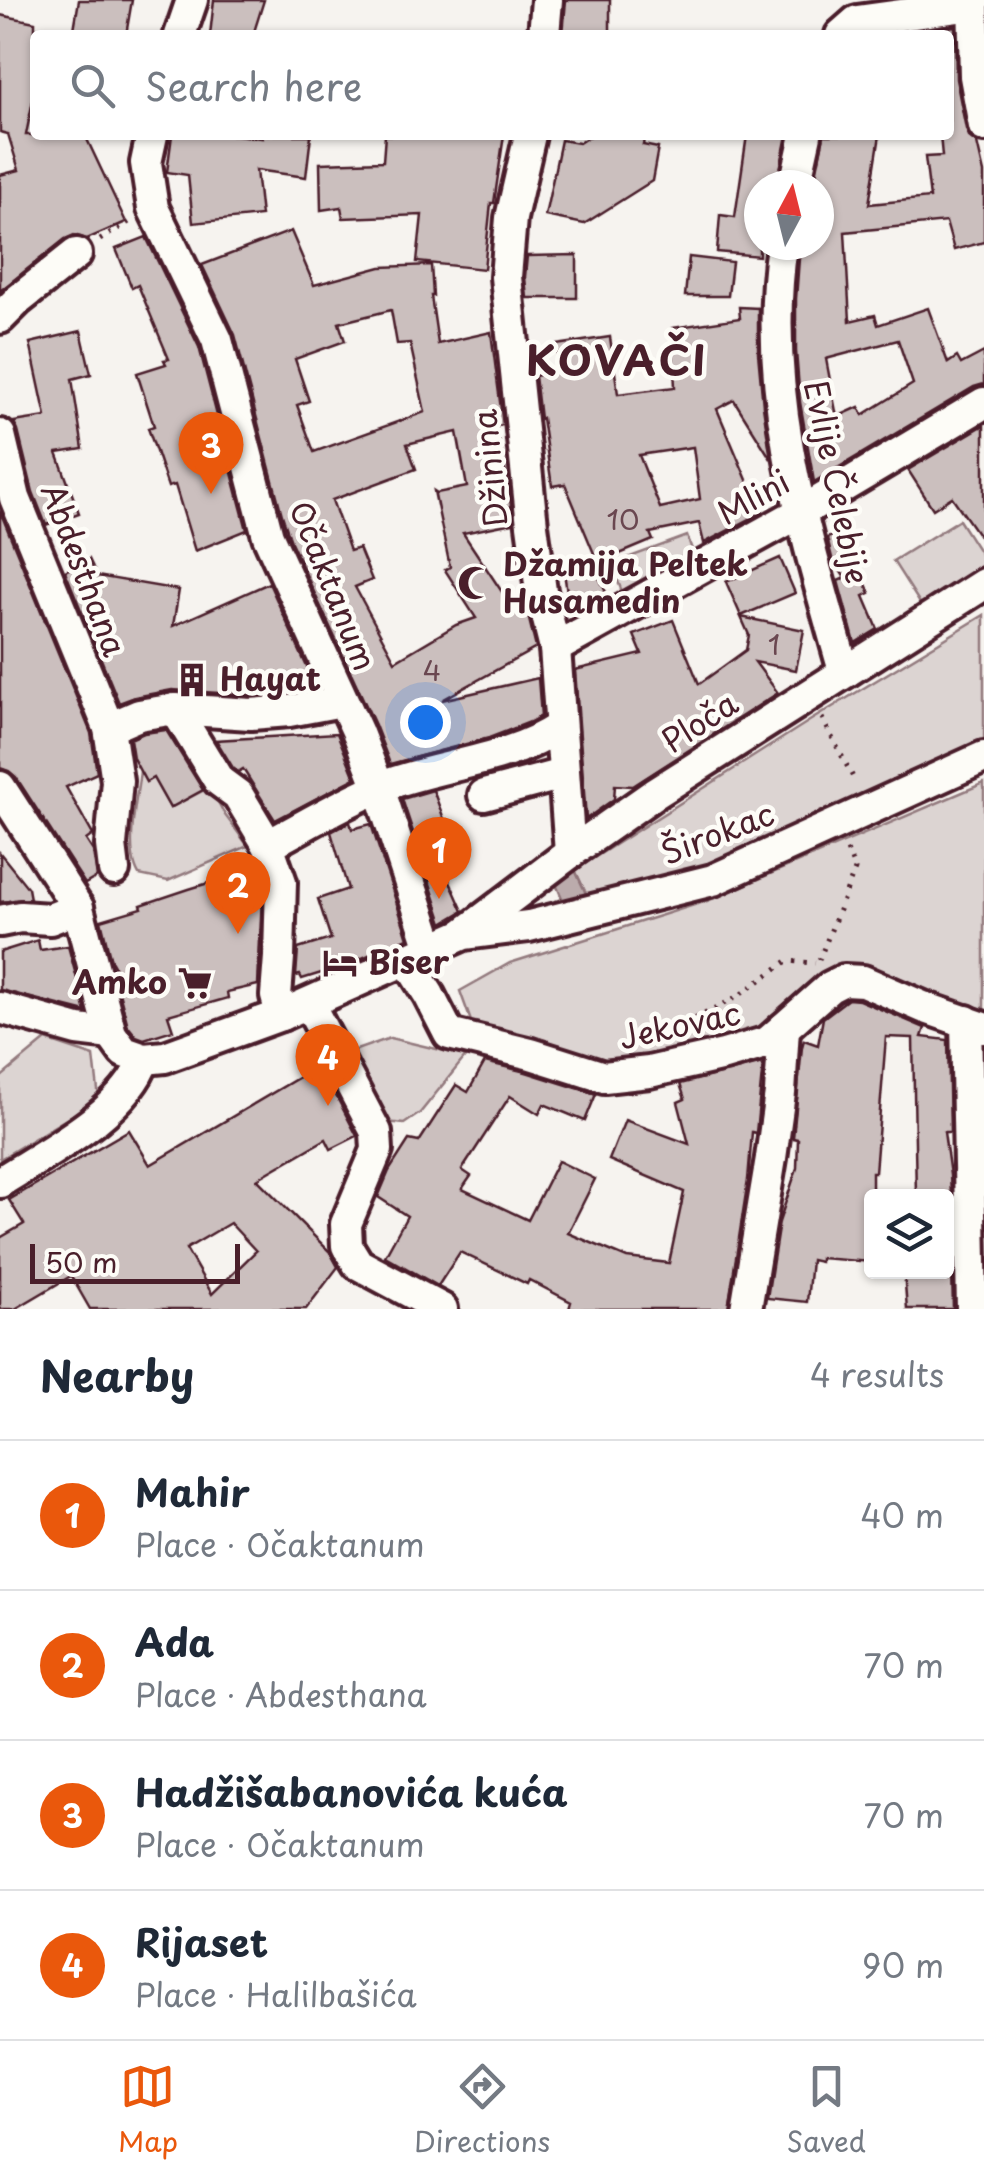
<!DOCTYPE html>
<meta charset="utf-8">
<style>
:root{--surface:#fff;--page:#f2f2f3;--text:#1f2937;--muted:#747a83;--line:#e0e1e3;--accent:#ea580c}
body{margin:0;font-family:"Playpen Sans",sans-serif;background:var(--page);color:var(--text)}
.controls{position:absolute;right:30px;bottom:30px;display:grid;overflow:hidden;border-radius:10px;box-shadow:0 2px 8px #0004}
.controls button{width:90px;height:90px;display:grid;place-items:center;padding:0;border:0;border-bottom:2px solid var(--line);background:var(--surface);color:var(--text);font:50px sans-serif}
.compass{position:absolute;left:744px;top:170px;width:90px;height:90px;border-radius:50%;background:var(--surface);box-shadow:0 2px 8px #0004;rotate:7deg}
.scale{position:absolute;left:30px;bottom:25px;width:210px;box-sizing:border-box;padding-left:10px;border:5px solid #4a1f2b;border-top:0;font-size:28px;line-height:35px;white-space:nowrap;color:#4a1f2b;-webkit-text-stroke:8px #fdfcf7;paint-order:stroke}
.you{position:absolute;left:425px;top:722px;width:35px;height:35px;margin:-25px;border:8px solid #fff;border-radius:50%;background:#1a73e8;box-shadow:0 0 0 15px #1a73e833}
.badge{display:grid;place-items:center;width:65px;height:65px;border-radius:50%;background:var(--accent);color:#fff;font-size:32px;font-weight:700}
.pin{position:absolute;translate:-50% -82px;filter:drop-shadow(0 2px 5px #0008)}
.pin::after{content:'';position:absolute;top:52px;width:35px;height:30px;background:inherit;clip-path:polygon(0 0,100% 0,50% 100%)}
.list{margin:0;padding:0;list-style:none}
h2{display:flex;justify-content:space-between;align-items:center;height:130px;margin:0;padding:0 40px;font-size:42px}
h2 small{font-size:32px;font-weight:400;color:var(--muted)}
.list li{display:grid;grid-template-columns:65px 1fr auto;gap:30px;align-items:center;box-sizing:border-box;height:150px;padding:0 40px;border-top:2px solid var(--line)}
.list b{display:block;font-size:38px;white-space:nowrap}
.list p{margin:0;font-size:32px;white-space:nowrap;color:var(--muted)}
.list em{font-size:32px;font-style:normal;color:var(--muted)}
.icon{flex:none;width:55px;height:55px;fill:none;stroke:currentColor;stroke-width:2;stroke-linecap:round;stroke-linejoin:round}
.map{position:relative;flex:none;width:984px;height:1309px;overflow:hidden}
.search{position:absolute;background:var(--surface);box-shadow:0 2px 8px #0004;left:30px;right:30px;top:30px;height:110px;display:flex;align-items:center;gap:25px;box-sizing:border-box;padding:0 35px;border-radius:10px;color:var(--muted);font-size:38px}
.sheet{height:730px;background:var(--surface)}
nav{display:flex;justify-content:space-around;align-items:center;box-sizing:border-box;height:140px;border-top:2px solid var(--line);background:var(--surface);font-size:28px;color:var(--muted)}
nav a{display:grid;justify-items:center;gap:5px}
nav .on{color:var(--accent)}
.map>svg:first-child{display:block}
</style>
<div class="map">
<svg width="984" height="1309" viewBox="0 0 984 1309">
<rect width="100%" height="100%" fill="#f6f3ef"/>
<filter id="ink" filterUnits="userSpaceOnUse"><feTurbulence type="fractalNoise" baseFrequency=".01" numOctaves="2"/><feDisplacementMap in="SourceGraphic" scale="20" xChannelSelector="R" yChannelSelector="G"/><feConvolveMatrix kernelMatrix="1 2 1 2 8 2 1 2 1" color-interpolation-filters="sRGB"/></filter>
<g filter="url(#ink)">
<g fill="#dcd4d2" stroke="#937a7e" stroke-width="2.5">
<polygon points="959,520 984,559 984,570 923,608 893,561"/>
<polygon points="687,536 698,566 627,604 611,564"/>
<polygon points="984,615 984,743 684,874 589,900 575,870 811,720"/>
<path d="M140 771 146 782 153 778 170 808 210 787 225 815 248 846 168 881 139 875C124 850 137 799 140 771Z"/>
<polygon points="984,783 984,1022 834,972 813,982 774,1026 710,1050 592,1061 473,1027 460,991 510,963 707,901"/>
<polygon points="390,1038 466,1056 420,1113 404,1124 378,1121 342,1055"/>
<polygon points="46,1040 94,1056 99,1099 0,1159 0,1078"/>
</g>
<polygon fill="#bbabac" stroke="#8e7378" stroke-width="2.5" points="575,870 589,900 566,907 555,882"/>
<g fill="#cbbfbe" stroke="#4a1f2b" stroke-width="2.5" fill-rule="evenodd">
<polygon points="79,0 132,0 126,35 73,35"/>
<polygon points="214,0 264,0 253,35 210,35"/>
<polygon points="566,0 610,0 610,35 563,35"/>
<polygon points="0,15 35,22 35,90 26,135 85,135 126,222 87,239 74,235 65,239 0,291 0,175 19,170 8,134 0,132"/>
<path d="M955 26 956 79 966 129 969 137 977 143 984 173V242L954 250 946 222 845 232 850 321 875 315 878 325 928 308 948 363 957 357 961 364 984 352V384L974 387 814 482 800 402 796 351V299L800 245H819V185H814L824 135H880L869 204 930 198 925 157 942 156 940 135H949V35H927V30ZM898 340 913 384 863 415 859 407 837 417 826 359Z"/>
<polygon points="172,135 236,135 262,138 262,135 311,135 306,177 256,170 261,216 193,223 188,175 167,172"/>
<polygon points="385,135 504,135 494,203 491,203 484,269 417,262 422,215 343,218 341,207 321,210 320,163 383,161"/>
<polygon points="591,135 645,135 643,145 658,148 652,181 584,224 545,216 561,140 579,143"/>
<polygon points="747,135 787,135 777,185 759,185 759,256 717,252 720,215 735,217"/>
<path d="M291 231 314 285 381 267 431 265 433 296H431L438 344 491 332 503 425 496 426 509 489 513 523 463 533 512 607 525 603 536 648 442 700 538 678 541 716 530 722 489 738 390 764 375 725 291 542 282 515 235 335 202 265ZM391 310 397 344 410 343 425 412 314 452 297 405 309 401 295 359 345 341 339 323ZM457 432 467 487 437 493 434 491 450 567 445 570 476 618 456 625 395 661 355 587 372 580 359 548 350 551 332 500 416 469 407 444Z"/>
<polygon points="146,237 199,347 247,530 195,551 175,485 168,487 148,428 154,426 137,373 166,364 164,360 169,359 138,285 132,288 116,249"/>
<polygon points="577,255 577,298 527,298 525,277 527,256"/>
<polygon points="689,257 732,262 728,296 685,296"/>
<path d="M739 307 758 308V353L763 406 771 459 734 400 717 409 761 513 704 543 699 523 650 533 653 540 598 563 565 484 552 486 542 418 540 419 535 376 560 371 556 345 610 337 618 394 675 387 672 328 740 318ZM693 447 700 499 660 508 639 455Z"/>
<polygon points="81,331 91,374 72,379 83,449 57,453 79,513 46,525 33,492 18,431 14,422 46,417 30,343"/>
<polygon points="984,425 984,543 952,497 933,509 908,470"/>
<polygon points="0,511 91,733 97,773 66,787 93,835 86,840 93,851 97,877 85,884 16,777 9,771 0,768"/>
<polygon points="842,532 870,593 864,596 878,629 855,643 838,581 845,578 832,558 827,538"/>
<polygon points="590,557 608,597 571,618 563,566"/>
<polygon points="780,558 795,593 741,616 726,582"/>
<polygon points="89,559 97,576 179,590 173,626 269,583 316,687 287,692 251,695 172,690 135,697 119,703 65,571"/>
<polygon points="741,617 804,630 796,670 755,662 778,693 633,786 615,785 614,799 586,819 575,670 642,654 634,635 673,620 699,684 746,650 749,635"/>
<polygon points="166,730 203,790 170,808 153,778 146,782 133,758 130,739 144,733"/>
<polygon points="337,733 355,778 275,820 243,769 238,772 233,768 216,740"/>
<polygon points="433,790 455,848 438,855 463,911 443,923 402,799"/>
<polygon points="350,822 352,829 371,824 408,938 344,966 302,979 300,975 296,976 298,949 331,939 318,899 348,889 331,832"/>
<polygon points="0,853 28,888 30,899 0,902"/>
<polygon points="254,869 262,894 258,985 227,992 228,998 168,1015 173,1030 144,1039 136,1036 128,1026 115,976 118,973 111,961 101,920 142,908 141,905 189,889"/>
<polygon points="38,940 40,950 68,946 86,1012 0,990 0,952"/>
<polygon points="848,999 859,1000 925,1028 922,1037 948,1040 950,1132 944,1132 950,1175 951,1196 916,1196 913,1038 886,1037 875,1172 872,1172 872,1262 820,1258 820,1262 811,1260 807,1302 767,1298 779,1222 797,1168 798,1139 793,1138 802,1047 804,1040 818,1045 823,1018"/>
<polygon points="485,1062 526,1072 596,1094 585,1121 544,1104 539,1114 510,1096 462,1170 471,1176 462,1189 528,1220 558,1161 595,1179 568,1233 627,1258 669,1263 684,1192 609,1160 625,1120 689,1144 678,1102 685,1099 680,1084 763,1063 756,1133 752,1132 748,1180 728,1309 569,1309 571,1302 529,1280 527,1284 460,1252 438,1286 385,1256 407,1216 378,1197 389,1171 409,1140 419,1142 456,1085 468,1092"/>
<path d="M320 1065 357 1136 331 1149 326 1139 257 1179 330 1252 338 1267 306 1309H90L71 1276 15 1309H0V1238L24 1224 9 1200 129 1130 150 1165ZM230 1223 256 1251 212 1294 186 1249Z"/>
<polygon points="904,1272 952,1272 953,1309 907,1309"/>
</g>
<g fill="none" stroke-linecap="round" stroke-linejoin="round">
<g stroke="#4a1f2b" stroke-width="38">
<g id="minor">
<polyline points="973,0 975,76 984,126"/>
<polyline points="180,35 192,0"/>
<polyline points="544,35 547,0"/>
<polyline points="841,35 857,21 973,5"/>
<polyline points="152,135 146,163 153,208 217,340 268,536 358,733 379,788 431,948"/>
<polyline points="530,135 511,218 506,277 532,525 541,591 555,648 570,853"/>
<polyline points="795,185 806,135"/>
<path d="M782 245C761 388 803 527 842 664L847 671"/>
<polyline points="0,318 18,300 76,254"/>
<polyline points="0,435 15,498 109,728 117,781 111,845 114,870"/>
<polyline points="555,648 801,512 984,403"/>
<polyline points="175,709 219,781 238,795 268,845 281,882 279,957 276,996 281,1015"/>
<polyline points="109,728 139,715 175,709 251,714 289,711 342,701"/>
<polyline points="0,787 78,908 111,1034 124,1052 144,1059 165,1057 281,1015 464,934 529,926 713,880 984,757"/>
<polyline points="484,795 563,774"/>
<path d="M268 845C304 826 340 804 378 788 434 765 508 762 559 727"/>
<polyline points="0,921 20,917 50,919 78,908"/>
<polyline points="466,932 570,853 654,794 984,584"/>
<polyline points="407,960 429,995 449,1034 531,1054 604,1077 649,1072 724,1055 768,1042 830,987 844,980 863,981 923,1007 984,1028"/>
<polyline points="309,1004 376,1132 377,1150 346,1224 347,1246 358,1264 442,1309"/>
<polyline points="0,1008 78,1030 111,1034"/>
<polyline points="966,1021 972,1309"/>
<path d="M0 1182C47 1152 125 1113 144 1059"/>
<polyline points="746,1309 771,1158 780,1093 784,1028"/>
</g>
</g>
<g stroke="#4a1f2b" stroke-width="5" stroke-dasharray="2.5 8" stroke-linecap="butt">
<polyline points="100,240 129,222"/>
<polyline points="822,718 856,783"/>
<polyline points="819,960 855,870 847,850"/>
<polyline points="658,1038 737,997 787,961 815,963"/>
</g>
<use href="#minor" stroke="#fdfcf7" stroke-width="30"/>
</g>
</g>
<defs>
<g id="mosque-bare" transform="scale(2.7)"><path d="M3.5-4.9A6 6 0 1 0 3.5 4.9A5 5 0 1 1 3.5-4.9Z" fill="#4a1f2b" stroke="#fdfcf7" stroke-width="2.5" paint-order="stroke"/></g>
<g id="building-bare" transform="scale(2.7)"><path d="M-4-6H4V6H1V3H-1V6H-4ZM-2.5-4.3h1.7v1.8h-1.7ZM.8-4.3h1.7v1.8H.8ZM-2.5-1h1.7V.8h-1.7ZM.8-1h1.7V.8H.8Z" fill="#4a1f2b" stroke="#fdfcf7" stroke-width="2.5" paint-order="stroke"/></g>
<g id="hotel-bare" transform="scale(2.7)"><path d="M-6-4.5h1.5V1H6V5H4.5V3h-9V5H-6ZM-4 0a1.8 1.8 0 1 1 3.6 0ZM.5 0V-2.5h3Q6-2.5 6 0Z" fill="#4a1f2b" stroke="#fdfcf7" stroke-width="2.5" paint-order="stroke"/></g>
<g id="supermarket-bare" transform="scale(2.7)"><path d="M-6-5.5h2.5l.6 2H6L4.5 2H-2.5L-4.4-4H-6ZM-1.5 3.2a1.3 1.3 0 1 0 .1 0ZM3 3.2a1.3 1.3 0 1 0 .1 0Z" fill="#4a1f2b" stroke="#fdfcf7" stroke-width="2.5" paint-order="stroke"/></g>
</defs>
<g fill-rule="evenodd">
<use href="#mosque-bare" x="475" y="583"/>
<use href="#building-bare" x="192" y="680"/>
<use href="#hotel-bare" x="340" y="963"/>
<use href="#supermarket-bare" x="195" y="983"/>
</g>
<g text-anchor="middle" stroke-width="9" stroke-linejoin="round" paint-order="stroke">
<g font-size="28" fill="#6a4750">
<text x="623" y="530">10</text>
<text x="774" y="655">1</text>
<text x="432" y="681">4</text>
</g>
<g font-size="32" fill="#4a1f2b" stroke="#fdfcf7">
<text transform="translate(491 468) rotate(-96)" y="11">Džinina</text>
<text transform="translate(836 482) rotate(78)" y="11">Evlije Čelebije</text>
<text transform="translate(754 498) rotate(-29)" y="11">Mlini</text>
<text transform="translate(83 570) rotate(69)" y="11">Abdesthana</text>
<text transform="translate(332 586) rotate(68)" y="11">Očaktanum</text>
<text transform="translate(700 723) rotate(-33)" y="11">Ploča</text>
<text transform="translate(718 834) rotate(-21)" y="11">Širokac</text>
<text transform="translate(680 1026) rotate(-12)" y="11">Jekovac</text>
</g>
<g font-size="32" font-weight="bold" fill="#4a1f2b" stroke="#fdfcf7" text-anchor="start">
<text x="503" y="576">Džamija Peltek<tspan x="503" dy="37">Husamedin</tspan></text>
<text x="220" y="691">Hayat</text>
<text x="368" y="974">Biser</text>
<text x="167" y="994" text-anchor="end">Amko</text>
</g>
<g font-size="42" font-weight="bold" letter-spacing="2.5" fill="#4a1f2b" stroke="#fdfcf7">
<text x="617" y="376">KOVAČI</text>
</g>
</g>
</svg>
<div class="controls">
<button><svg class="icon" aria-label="layers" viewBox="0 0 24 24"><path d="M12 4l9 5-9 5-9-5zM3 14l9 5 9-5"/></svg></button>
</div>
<svg class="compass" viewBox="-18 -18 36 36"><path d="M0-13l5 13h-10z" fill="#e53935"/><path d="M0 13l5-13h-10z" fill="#747a83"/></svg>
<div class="scale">50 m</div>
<div class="you"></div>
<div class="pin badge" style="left:439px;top:899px">1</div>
<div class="pin badge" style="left:238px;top:934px">2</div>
<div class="pin badge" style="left:211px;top:494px">3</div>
<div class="pin badge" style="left:328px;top:1106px">4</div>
<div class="search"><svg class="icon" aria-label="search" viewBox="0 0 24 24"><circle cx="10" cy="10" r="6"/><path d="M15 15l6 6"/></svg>Search here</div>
</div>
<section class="sheet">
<h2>Nearby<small>4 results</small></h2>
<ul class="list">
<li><span class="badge">1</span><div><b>Mahir</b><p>Place · Očaktanum</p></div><em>40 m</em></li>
<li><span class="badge">2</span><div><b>Ada</b><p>Place · Abdesthana</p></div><em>70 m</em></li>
<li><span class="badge">3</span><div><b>Hadžišabanovića kuća</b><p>Place · Očaktanum</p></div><em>70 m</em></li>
<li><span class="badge">4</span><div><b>Rijaset</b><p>Place · Halilbašića</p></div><em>90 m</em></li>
</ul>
</section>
<nav>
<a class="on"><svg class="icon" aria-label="map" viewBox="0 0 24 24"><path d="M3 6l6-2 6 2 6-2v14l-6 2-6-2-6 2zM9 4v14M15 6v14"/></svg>Map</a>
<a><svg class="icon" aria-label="directions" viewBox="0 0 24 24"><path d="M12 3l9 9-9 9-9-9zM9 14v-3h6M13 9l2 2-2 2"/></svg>Directions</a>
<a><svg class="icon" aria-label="saved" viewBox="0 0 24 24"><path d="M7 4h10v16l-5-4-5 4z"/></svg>Saved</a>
</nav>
